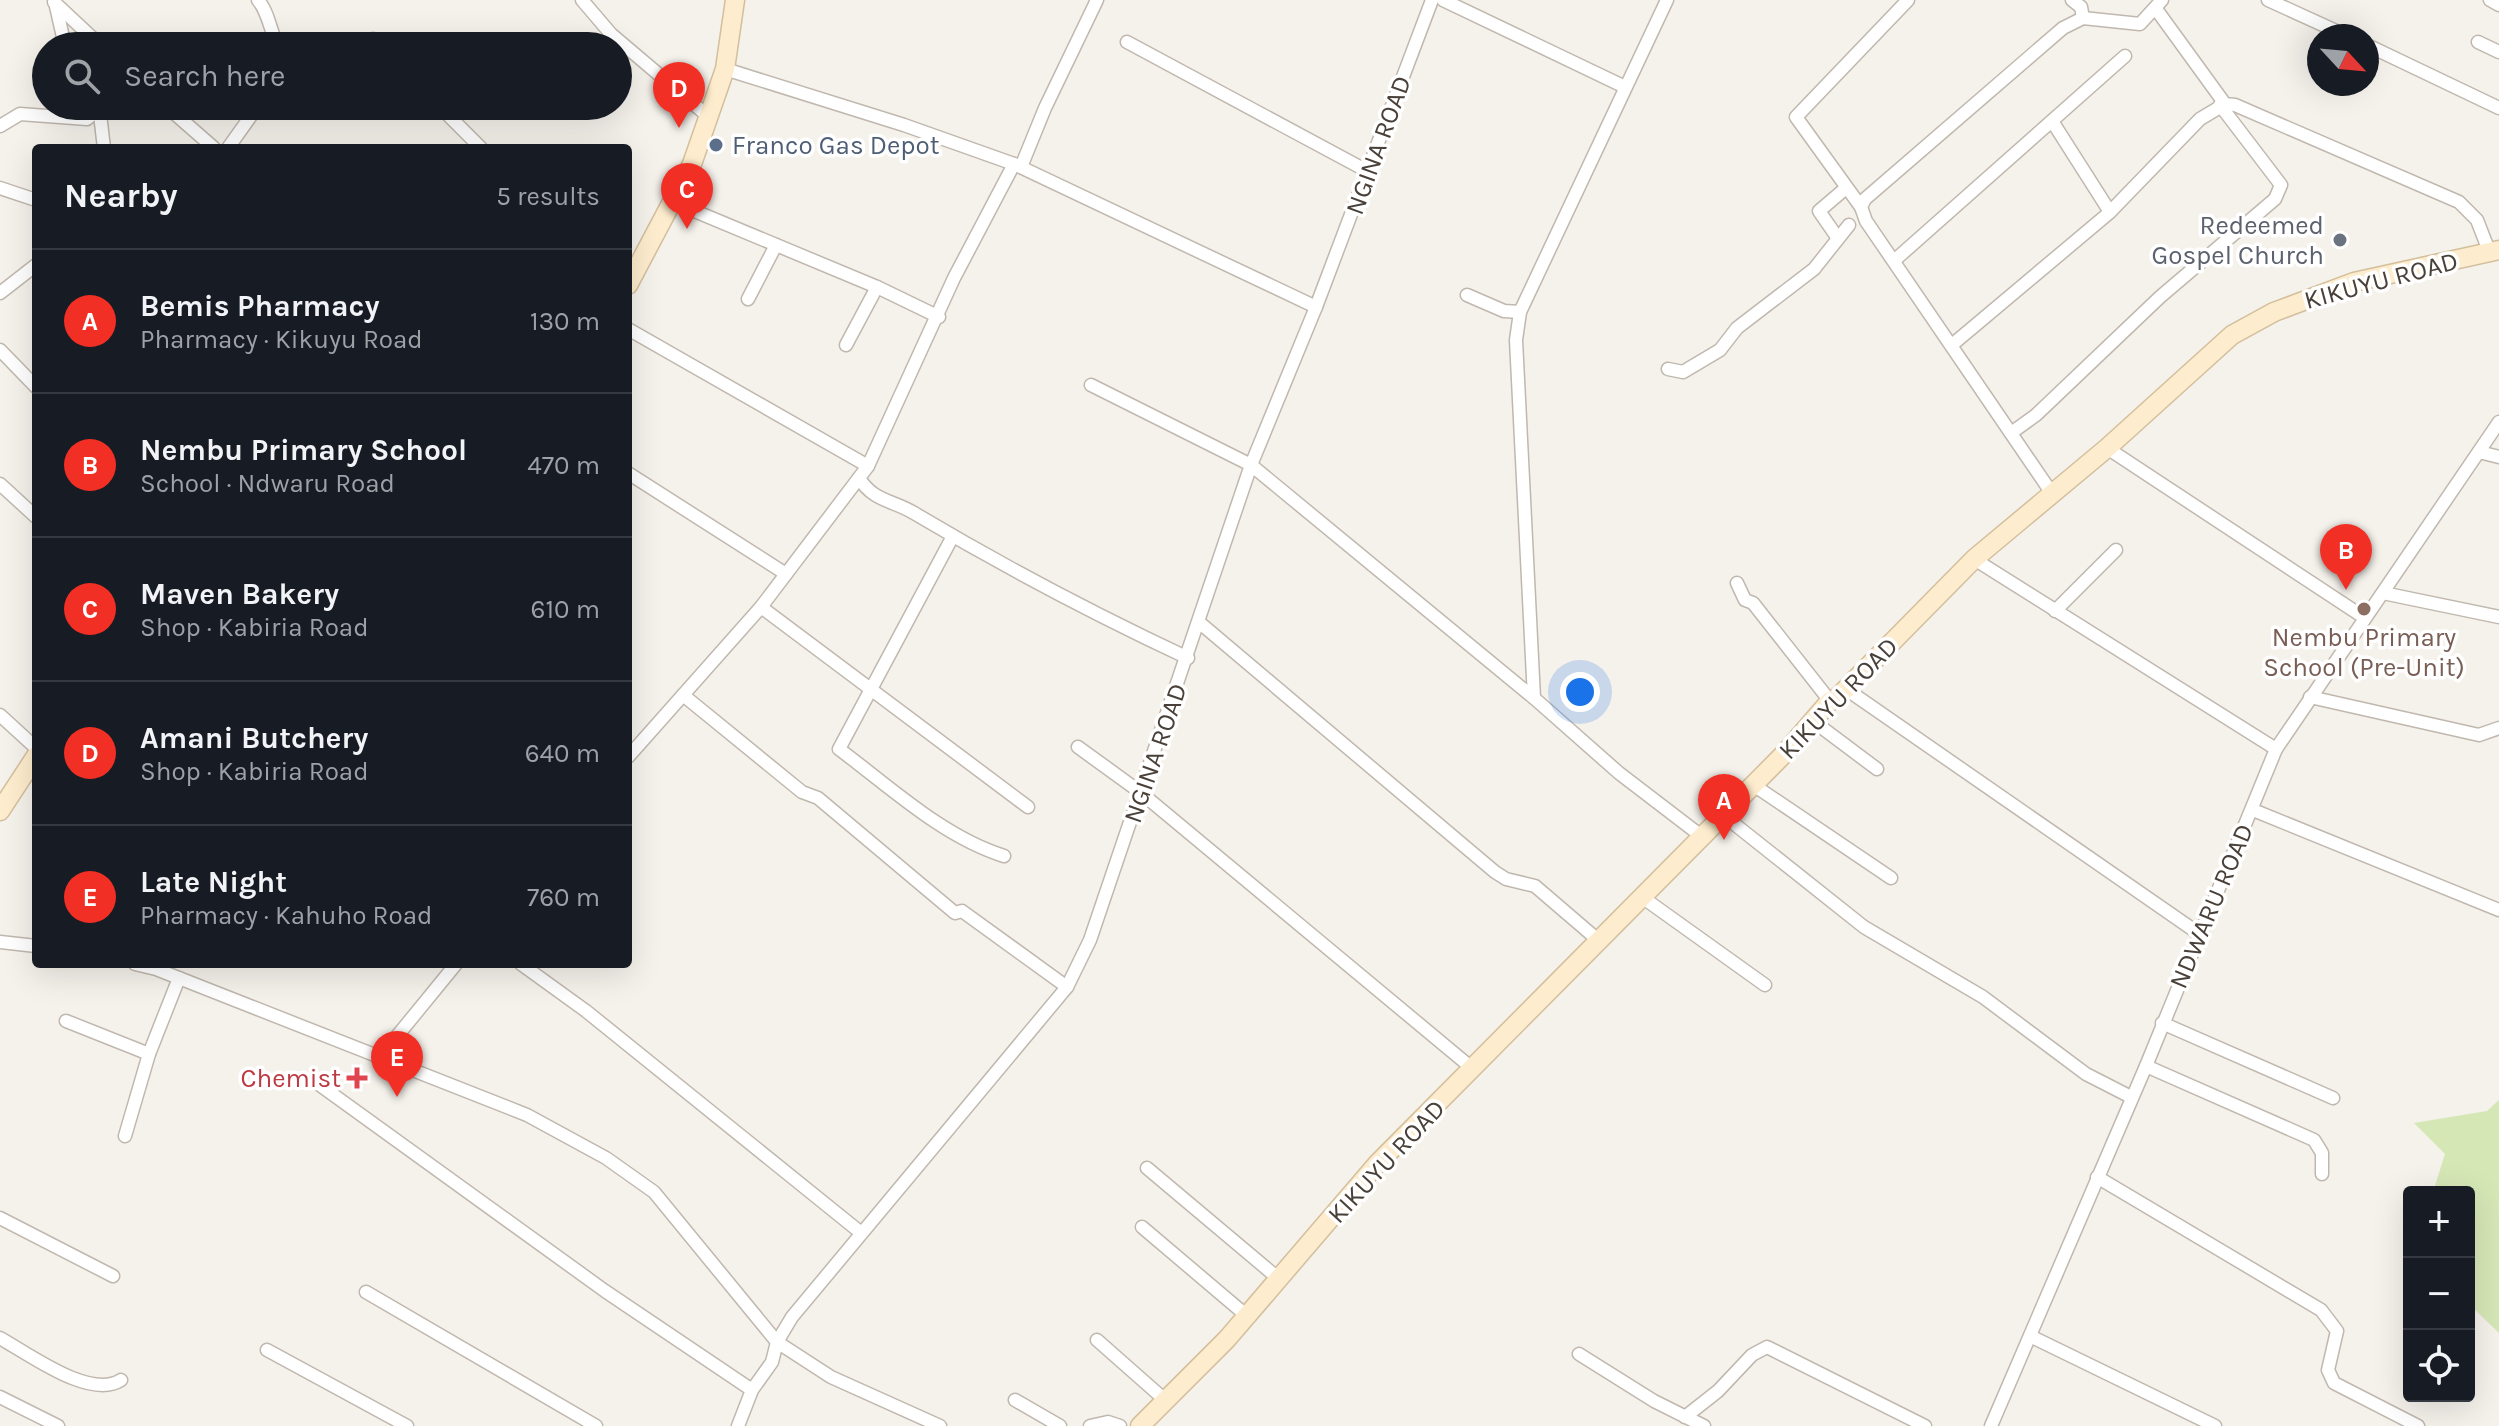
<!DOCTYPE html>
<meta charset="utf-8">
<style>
:root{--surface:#171b24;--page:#242831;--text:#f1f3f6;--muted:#9ea1a6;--line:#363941;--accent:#f22f25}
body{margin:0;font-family:Karla,sans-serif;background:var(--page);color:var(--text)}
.controls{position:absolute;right:24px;bottom:24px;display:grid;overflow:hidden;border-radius:8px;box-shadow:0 8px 32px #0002}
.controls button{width:72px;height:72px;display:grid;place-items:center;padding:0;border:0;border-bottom:2px solid var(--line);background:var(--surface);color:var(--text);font:40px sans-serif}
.compass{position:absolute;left:2307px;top:24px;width:72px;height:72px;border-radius:50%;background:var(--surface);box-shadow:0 8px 32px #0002;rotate:116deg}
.you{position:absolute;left:1580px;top:692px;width:28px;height:28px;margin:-20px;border:6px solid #fff;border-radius:50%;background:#1a73e8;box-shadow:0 0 0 12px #1a73e833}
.badge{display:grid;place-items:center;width:52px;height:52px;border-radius:50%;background:var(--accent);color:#fff;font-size:26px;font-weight:700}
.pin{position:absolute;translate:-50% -66px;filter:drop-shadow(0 2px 4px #0008)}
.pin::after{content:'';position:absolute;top:42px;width:28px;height:24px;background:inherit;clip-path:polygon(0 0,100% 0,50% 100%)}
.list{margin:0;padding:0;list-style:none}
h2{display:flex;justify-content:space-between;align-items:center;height:104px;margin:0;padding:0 32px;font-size:34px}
h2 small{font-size:26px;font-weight:400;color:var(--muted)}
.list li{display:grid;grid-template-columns:52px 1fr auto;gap:24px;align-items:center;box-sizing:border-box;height:144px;padding:0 32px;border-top:2px solid var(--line)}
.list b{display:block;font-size:30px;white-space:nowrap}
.list p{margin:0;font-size:26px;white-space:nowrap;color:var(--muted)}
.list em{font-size:26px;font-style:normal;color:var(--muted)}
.icon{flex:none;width:44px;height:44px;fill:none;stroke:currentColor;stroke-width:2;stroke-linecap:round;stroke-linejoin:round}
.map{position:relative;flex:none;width:2499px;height:1426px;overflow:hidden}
.search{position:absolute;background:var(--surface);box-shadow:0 8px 32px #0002;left:32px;top:32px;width:600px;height:88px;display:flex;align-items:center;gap:20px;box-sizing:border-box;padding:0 28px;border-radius:44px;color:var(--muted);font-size:30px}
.panel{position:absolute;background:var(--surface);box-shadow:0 8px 32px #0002;left:32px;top:144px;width:600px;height:824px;border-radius:8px}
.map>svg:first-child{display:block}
</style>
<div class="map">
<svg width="2499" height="1426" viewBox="0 0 2499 1426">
<rect width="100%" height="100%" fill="#f5f1eb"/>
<polygon fill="#d6e7b6" points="2499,1100 2499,1333 2469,1304 2469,1192 2433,1192 2445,1154 2414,1123 2487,1111"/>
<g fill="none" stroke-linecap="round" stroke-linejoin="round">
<g stroke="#c0b8ae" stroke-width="15">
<g id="minor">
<path d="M258 0C269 13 270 31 278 46"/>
<polyline points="582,0 611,34 709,117"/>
<polyline points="1443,0 1625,87"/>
<polyline points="2072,0 2081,7 2083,18"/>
<polyline points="2268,0 2347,36"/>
<polyline points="2490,0 2499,5"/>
<polyline points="54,2 101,46"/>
<polyline points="55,2 65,46"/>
<polyline points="2156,9 2225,104 2235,105 2459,202 2477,220 2489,251"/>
<polyline points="373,39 380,46"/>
<polyline points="1127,42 1369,172"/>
<polyline points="2478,42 2499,52"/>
<polyline points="2367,45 2499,108"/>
<polyline points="725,69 904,125 1014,164 1316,307"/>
<polyline points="99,106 104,148"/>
<polyline points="166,106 214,148"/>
<polyline points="439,106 481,148"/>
<polyline points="2052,121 2110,212"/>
<polyline points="0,126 20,114 87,119 102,106"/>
<polyline points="228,148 258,106"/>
<polyline points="1021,167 1045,108 1097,0"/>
<polyline points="0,188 36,200"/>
<polyline points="673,202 877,287 939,317"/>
<polyline points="1861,207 1796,117 1908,0"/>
<polyline points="1837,237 1819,211 1846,188"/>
<polyline points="1896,259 2125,56"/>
<polyline points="0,293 36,265"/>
<polyline points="1467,295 1504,311 1520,312"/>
<polyline points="748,299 776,245"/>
<polyline points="628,329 868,466"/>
<polyline points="1953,344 2109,213 2200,119 2225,104"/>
<polyline points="846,345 877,287"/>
<polyline points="0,350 36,387"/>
<polyline points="1668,369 1683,372 1720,350 1737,328 1814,269 1849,225"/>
<polyline points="1091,385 1251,465 1534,698 1619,773 1700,835"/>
<polyline points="2011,433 2036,415 2160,297 2275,199 2281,185 2220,105"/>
<polyline points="2107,448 2365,618"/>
<polyline points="2479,452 2499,457"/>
<polyline points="628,473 786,574"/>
<path d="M859 478C873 501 892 500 914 513 1003 566 1094 614 1188 658"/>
<polyline points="0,484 36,517"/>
<polyline points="2051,492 1866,221 1861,207 1865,199 2063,28 2083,18 2140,24 2162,0"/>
<path d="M953 536 839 749C890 787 943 837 1004 856"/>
<polyline points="1974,559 2276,749"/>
<polyline points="1737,583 1745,600 1753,603 1830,701"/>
<polyline points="2383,593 2499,617"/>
<polyline points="761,607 1028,807"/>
<polyline points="2055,611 2116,550"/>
<polyline points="1200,623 1495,872 1506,879 1535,886 1598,940"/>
<polyline points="1846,689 2198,933"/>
<polyline points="683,695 802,792 818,798 955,913 962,911 1067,987"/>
<polyline points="2310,697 2479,735 2499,728"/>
<polyline points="1534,698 1516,340 1520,312 1667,0"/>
<polyline points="0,715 36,748"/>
<polyline points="1813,721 1877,769"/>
<polyline points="1078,747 1140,792 1473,1069"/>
<polyline points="628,757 761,607 868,466 954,278 1014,164"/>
<polyline points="1752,784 1891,878"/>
<polyline points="2253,810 2499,910"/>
<polyline points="1723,815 1864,927 1983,997 2086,1074 2131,1097"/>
<polyline points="1642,897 1765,985"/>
<polyline points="0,942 36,946"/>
<polyline points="135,964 156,969 527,1115 606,1158 654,1192 777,1342 831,1377 940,1426"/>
<polyline points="521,964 586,1011 860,1232"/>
<polyline points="66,1021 149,1054"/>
<polyline points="2162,1023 2333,1098"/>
<polyline points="380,1057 456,964"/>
<polyline points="2146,1066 2314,1140 2322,1153 2322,1174"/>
<polyline points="317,1083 605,1291 752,1390"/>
<polyline points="125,1136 149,1054 179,978"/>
<polyline points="1147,1168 1279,1279"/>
<polyline points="2097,1177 2321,1310 2337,1331 2328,1370 2334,1383 2418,1426"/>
<polyline points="0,1218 113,1276"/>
<polyline points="1142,1227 1247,1316"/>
<polyline points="366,1292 596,1426"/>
<polyline points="2030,1336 2215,1426"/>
<path d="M0 1338C29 1354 90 1400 121 1380"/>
<polyline points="1097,1340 1165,1400"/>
<polyline points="267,1350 407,1426"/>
<polyline points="1579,1354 1654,1401 1704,1426"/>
<polyline points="0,1397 58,1426"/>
<polyline points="1015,1400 1060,1426"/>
<polyline points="1685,1417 1718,1391 1752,1355 1767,1347 1925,1426"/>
<polyline points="738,1426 752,1390 772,1362 777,1342 792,1317 1067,987 1090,940 1251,465 1316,307 1432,0"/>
<polyline points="1090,1426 1108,1422 1120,1426"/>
<polyline points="1991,1426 2146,1066 2276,749 2499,422"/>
</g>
</g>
<g stroke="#d3bf9c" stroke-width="21">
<g id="secondary">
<polyline points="628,285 692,164 725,69 735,0"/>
<polyline points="0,811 36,756"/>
<polyline points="1140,1426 1227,1339 1377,1164 1784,754 1830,701 1837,698 1974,559 2107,448 2232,335 2274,312 2354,282 2499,250"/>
</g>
</g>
<use href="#minor" stroke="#fff" stroke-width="12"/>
<use href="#secondary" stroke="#fdeccd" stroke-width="18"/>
</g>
<circle fill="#5c6f8a" stroke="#fff" stroke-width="3" cx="716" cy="145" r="8"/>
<circle fill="#6b7280" stroke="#fff" stroke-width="3" cx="2340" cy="240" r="8"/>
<circle fill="#8d6e63" stroke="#fff" stroke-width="3" cx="2364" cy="609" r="8"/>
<path fill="#e0444e" stroke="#fff" stroke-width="3" d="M353 1066h8v8h8v8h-8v8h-8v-8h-8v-8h8z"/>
<g text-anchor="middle" stroke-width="7" stroke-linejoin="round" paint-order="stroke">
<g font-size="26" fill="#4e5e75" stroke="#fff" text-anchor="start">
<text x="732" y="154">Franco Gas Depot</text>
</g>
<g font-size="26" fill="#494139" stroke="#fff">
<text transform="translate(1378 145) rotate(-70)" y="9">NGINA ROAD</text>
<text transform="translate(2381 280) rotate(-15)" y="9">KIKUYU ROAD</text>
<text transform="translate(1838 698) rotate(-46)" y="9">KIKUYU ROAD</text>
<text transform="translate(1155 753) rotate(-71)" y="9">NGINA ROAD</text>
<text transform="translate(2211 906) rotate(-67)" y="9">NDWARU ROAD</text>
<text transform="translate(1386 1161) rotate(-47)" y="9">KIKUYU ROAD</text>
</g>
<g font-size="26" fill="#5b616d" stroke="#fff" text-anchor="end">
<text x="2324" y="234">Redeemed<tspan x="2324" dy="30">Gospel Church</tspan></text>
</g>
<g font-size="26" fill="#785e54" stroke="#fff">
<text x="2364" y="646">Nembu Primary<tspan x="2364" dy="30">School (Pre-Unit)</tspan></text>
</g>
<g font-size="26" fill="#be3a42" stroke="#fff" text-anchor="end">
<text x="341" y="1087">Chemist</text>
</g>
</g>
</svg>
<div class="controls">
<button>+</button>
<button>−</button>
<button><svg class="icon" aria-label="locate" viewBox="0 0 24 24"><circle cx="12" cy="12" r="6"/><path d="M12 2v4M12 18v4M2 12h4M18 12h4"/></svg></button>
</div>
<svg class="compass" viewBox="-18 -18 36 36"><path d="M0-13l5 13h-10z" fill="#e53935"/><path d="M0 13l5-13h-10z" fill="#9ea1a6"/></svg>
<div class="you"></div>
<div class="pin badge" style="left:1724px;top:840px">A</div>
<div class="pin badge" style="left:2346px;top:590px">B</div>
<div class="pin badge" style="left:687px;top:229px">C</div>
<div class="pin badge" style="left:679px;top:128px">D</div>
<div class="pin badge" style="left:397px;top:1097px">E</div>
<div class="search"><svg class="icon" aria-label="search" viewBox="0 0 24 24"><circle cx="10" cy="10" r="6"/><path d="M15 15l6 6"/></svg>Search here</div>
<section class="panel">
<h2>Nearby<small>5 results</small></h2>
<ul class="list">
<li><span class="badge">A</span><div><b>Bemis Pharmacy</b><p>Pharmacy · Kikuyu Road</p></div><em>130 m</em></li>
<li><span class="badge">B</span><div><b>Nembu Primary School</b><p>School · Ndwaru Road</p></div><em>470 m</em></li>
<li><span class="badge">C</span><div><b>Maven Bakery</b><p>Shop · Kabiria Road</p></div><em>610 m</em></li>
<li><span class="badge">D</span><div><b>Amani Butchery</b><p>Shop · Kabiria Road</p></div><em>640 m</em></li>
<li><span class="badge">E</span><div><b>Late Night</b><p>Pharmacy · Kahuho Road</p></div><em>760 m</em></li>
</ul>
</section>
</div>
